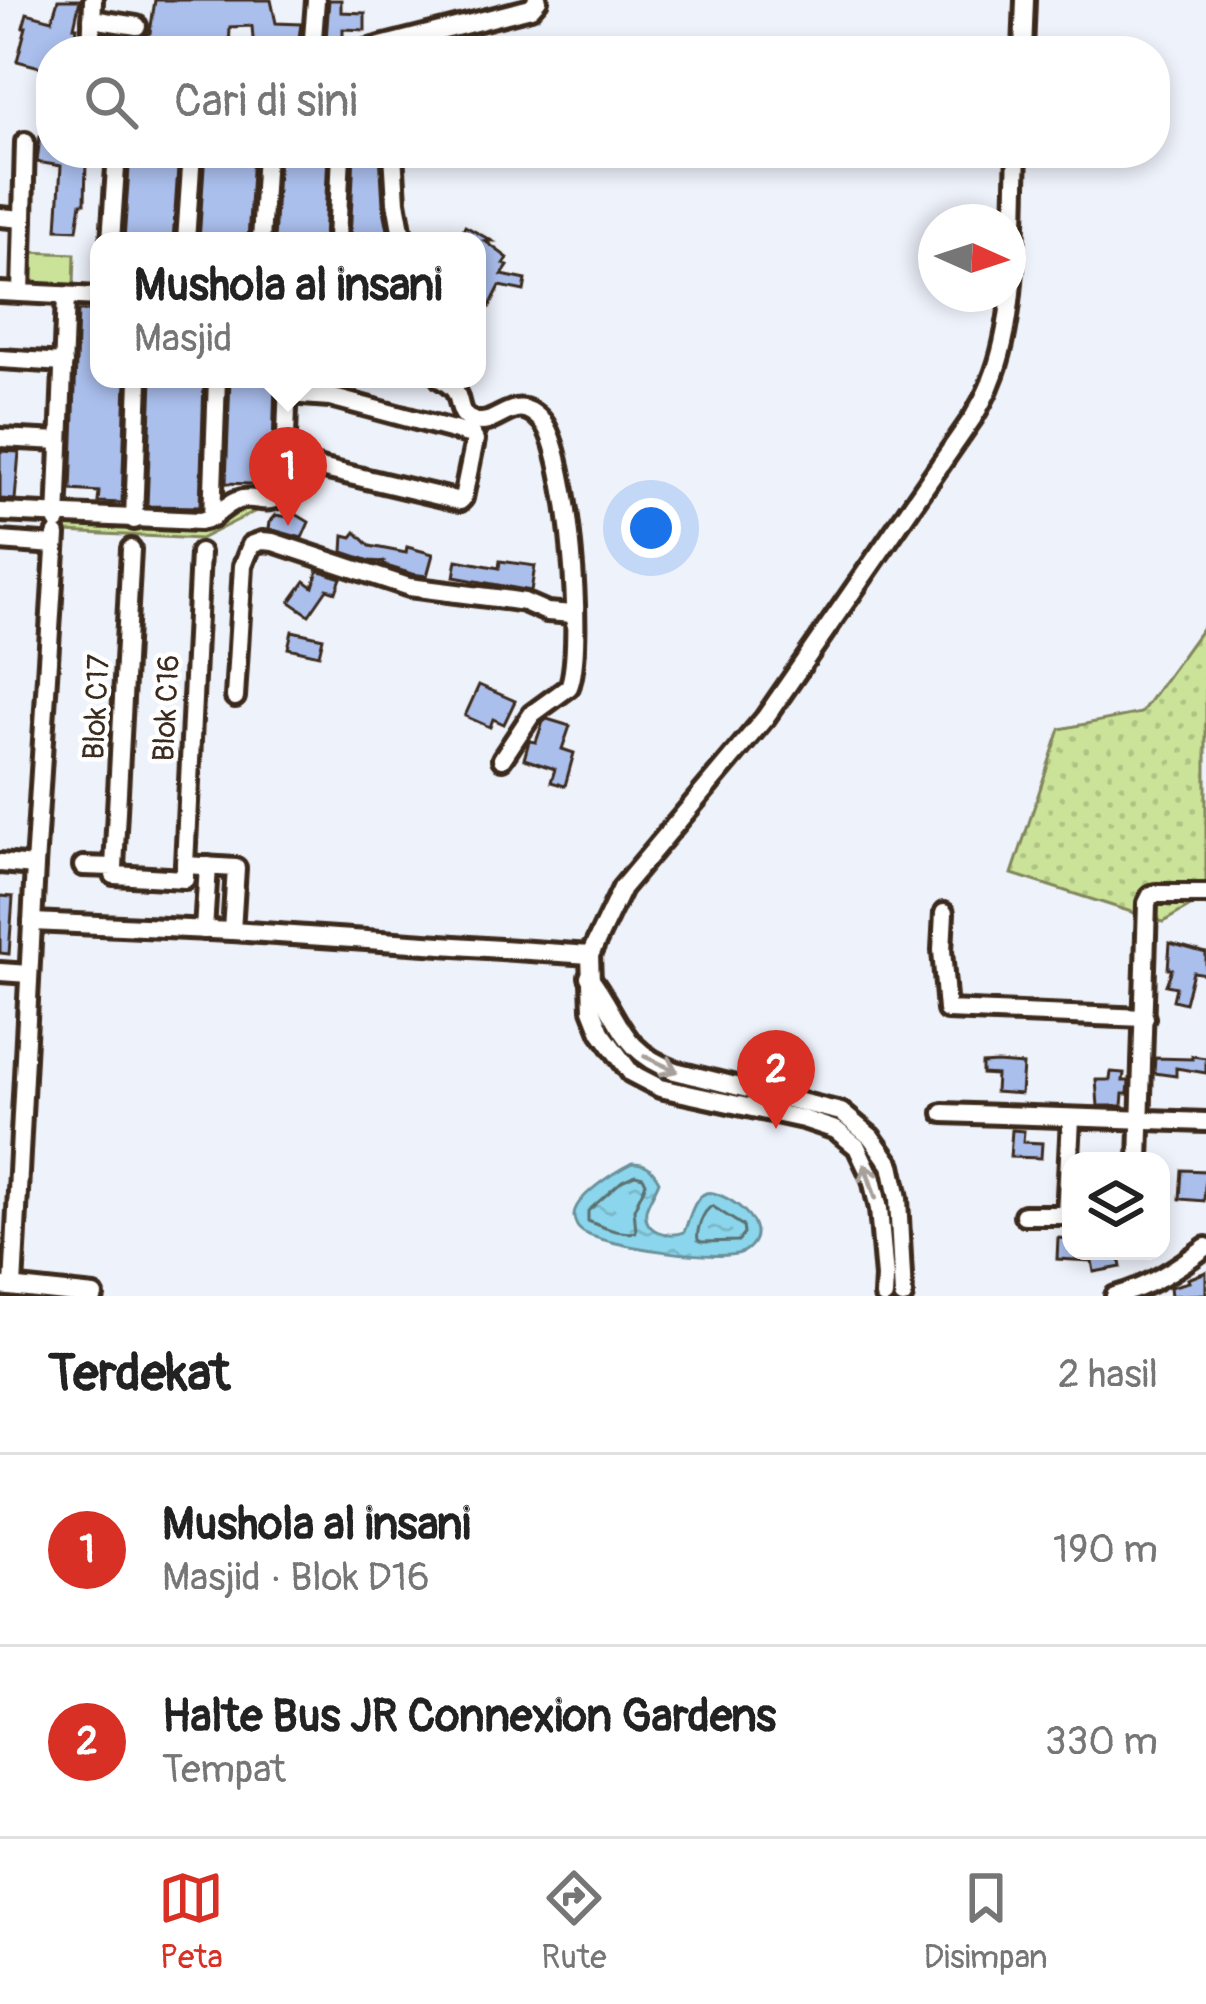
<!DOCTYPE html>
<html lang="id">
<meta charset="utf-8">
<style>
:root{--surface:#fff;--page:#f2f2f2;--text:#222;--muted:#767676;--line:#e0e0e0;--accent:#d93025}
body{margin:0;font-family:Pangolin,sans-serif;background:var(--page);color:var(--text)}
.controls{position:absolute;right:36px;bottom:36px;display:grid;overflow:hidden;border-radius:24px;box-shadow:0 6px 18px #0003}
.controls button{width:108px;height:108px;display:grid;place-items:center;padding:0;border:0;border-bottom:3px solid var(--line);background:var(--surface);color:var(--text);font:60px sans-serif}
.compass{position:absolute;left:918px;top:204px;width:108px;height:108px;border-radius:50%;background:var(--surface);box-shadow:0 6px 18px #0003;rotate:93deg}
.you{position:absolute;left:651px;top:528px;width:42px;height:42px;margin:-30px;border:9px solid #fff;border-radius:50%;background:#1a73e8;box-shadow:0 0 0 18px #1a73e833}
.badge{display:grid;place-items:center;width:78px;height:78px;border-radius:50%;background:var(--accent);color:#fff;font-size:39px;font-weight:700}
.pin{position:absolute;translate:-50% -99px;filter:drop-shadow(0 3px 6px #0008)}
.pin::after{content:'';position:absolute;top:63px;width:42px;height:36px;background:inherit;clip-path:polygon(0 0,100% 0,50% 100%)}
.popup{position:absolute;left:90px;top:232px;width:396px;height:156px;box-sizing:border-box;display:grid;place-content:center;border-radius:24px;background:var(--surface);filter:drop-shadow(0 3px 9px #0005);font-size:39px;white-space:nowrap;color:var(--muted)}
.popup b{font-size:45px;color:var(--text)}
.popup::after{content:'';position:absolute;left:50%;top:100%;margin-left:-24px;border:24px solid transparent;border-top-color:var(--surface)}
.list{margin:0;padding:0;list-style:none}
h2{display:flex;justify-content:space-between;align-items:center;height:156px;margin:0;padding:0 48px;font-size:51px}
h2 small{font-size:39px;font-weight:400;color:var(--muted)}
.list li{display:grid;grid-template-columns:78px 1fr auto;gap:36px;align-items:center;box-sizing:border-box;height:192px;padding:0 48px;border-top:3px solid var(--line)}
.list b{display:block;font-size:45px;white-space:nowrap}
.list p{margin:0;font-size:39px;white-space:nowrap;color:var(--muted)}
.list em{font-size:39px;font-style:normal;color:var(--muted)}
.icon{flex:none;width:66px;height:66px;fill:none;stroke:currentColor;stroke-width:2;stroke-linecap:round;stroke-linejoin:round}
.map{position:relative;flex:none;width:1206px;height:1296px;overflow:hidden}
.search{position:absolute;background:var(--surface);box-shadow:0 6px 18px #0003;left:36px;right:36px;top:36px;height:132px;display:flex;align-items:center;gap:30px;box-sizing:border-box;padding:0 42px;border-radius:48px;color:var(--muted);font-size:45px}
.sheet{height:540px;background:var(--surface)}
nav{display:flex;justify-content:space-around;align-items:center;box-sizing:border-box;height:168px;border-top:3px solid var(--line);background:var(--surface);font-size:33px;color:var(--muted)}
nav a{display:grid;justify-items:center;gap:6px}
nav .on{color:var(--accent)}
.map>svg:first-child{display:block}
</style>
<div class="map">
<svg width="1206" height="1296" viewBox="0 0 1206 1296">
<defs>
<pattern id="grass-dots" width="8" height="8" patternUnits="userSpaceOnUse" patternTransform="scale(3)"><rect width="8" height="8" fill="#cae399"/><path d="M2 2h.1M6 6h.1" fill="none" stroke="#aec383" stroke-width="1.8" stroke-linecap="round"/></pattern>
<pattern id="water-ripples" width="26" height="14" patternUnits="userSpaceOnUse" patternTransform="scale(3)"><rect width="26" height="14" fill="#8bd6ec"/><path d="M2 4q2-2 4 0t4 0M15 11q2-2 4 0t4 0" fill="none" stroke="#79b8ca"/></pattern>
</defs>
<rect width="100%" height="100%" fill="#eef2fb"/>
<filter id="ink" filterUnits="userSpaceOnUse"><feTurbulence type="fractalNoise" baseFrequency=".00833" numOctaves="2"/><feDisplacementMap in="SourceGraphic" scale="24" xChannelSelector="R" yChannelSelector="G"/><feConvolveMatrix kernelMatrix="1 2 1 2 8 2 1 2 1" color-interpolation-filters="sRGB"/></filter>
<g filter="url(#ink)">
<polygon fill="url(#grass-dots)" stroke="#82865c" stroke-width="3" points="1206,623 1206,897 1163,922 1012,874 1060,729 1141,713"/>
<g fill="#cae399" stroke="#82865c" stroke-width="3">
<polygon points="28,252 75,254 74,285 27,283"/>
<polygon points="264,507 200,539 66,532 67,522 203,527 238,509"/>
</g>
<path fill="url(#water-ripples)" stroke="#6b919a" stroke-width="3" d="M632 1163C647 1163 652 1168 659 1181 656 1190 648 1201 646 1210 643 1233 669 1238 684 1232 689 1221 693 1198 706 1193 719 1188 781 1226 745 1251 725 1264 605 1246 583 1232 577 1228 575 1224 574 1217 572 1198 616 1171 632 1163Z"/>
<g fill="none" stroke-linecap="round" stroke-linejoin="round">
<g stroke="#5b6f70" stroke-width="3">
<path d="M635 1175 643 1177 646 1183 634 1209 636 1232C621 1235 602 1227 588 1221V1211L622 1181Z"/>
<path d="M712 1206 743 1226 744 1234 738 1241 702 1242 698 1240C696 1230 703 1211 712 1206Z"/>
</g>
</g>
<g fill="#abbfed" stroke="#3b2a1e" stroke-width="3">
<polygon points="58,0 80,0 74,27 77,27 74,51 51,51 51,70 17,61 26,27 23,27 27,13 52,20"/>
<polygon points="155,0 271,0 276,23 301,24 297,51 254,51 252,26 230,27 229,51 145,51 129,47 128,51 119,51 104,48 104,34 136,39 150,33"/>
<polygon points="329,0 341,0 341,12 365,13 365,30 343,29 343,41 326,40"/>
<polygon points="40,136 51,137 51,153 104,153 104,163 86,163 85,203 81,203 77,230 57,229 61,166 37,162"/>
<polygon points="130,153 179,153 173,241 124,241"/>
<polygon points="205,153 253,153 248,241 199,241"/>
<polygon points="305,153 328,153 324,241 274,241 279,154"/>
<polygon points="354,153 380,153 383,204 390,241 350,241"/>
<polygon points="465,226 492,241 485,241 508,258 504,264 508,266 502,275 526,280 524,291 500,286 489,308 477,301 482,288 477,286 477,241 457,241"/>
<polygon points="78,311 99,311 99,379 126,380 122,503 98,502 99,492 71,490"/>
<polygon points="152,379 204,379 200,507 147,506"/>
<polygon points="230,379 275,379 272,485 226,483"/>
<polygon points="0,451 19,452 15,500 0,499"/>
<polygon points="294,513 309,522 302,538 269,529 270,522 276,515 288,517"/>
<polygon points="356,532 370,546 406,553 407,547 433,554 427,576 412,574 383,565 384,562 370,561 343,552 344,535 352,537"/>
<polygon points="457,560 499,568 500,561 535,566 531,591 454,577"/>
<polygon points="318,570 341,578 336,592 327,589 309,615 290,602 305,581 313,587"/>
<polygon points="292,631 323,638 319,655 288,648"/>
<polygon points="479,685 515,701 504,724 493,719 490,727 465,716"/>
<polygon points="547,719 570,726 562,749 574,753 565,786 551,782 555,769 524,759 529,741 536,742 543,722"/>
<polygon points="0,896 13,897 9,954 0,953"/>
<polygon points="1170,943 1206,953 1206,974 1193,972 1185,1003 1173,1000 1176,987 1166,985 1172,969 1168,969"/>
<polygon points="1192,1056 1206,1058 1206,1073 1176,1068 1176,1076 1154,1073 1155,1058 1192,1059"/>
<polygon points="997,1063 1023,1065 1021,1094 995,1092 996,1075 982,1074 982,1064"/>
<polygon points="1111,1072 1124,1073 1123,1081 1129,1081 1128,1094 1123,1094 1122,1106 1098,1106 1096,1080 1110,1080"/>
<polygon points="1012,1130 1024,1131 1023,1142 1042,1143 1041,1158 1010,1157"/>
<polygon points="1182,1170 1206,1171 1204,1201 1180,1199"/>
<polygon points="1058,1238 1071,1239 1071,1251 1118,1251 1121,1267 1094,1272 1092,1261 1057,1259"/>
<polygon points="1206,1272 1206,1294 1171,1296 1170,1287 1189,1282 1188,1279"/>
</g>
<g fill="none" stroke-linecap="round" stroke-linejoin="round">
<g stroke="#3b2a1e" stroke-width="26">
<g id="minor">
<polyline points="92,19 137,26"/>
<polyline points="91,51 93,0"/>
<polyline points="312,51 316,0"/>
<polyline points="361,51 531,8 538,0"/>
<polyline points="1023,51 1025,0"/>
<polyline points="393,153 396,202 403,241"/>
<polyline points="0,217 23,219"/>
<polyline points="111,241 117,153"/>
<polyline points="186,241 192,153"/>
<polyline points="261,241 266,153"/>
<polyline points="337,241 341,153"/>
<polyline points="0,292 99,297"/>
<polyline points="21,293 25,142"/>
<polyline points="0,359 64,363"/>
<path d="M441 379C445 382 452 386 455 391 462 402 457 416 474 421 498 429 514 389 542 421 569 451 585 649 569 687L532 714 502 759"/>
<polyline points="0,438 60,441"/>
<polyline points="285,467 316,467 460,501 463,498 475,440 472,435 330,397 288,394"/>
<path d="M0 512 200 521C216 518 222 507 236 501 255 493 267 509 284 493L288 379"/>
<polyline points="212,518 217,379"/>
<polyline points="134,520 139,379"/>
<polyline points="57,521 66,296"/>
<polyline points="0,541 55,545"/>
<polyline points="235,697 243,566 251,545 262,541 273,542 409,587 504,599 524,602 547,612 573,614"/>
<polyline points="0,863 35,866"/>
<polyline points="185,865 200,553"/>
<polyline points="83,866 114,867 114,875 185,879 185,865 236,868 232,931"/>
<polyline points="114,867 131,549"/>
<polyline points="944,913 942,950 947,1010 1145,1018"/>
<polyline points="32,922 232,931 590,955"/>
<polyline points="204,930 208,866"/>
<polyline points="0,972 29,974"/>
<path d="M589 977C622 1020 619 1050 675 1071L841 1112 871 1137 891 1165 898 1198 903 1296"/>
<polyline points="943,1113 1206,1122"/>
<polyline points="1139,1161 1147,903 1151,895 1156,894 1206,894"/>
<polyline points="1024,1215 1066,1215 1071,1119"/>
<polyline points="0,1286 94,1296"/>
<polyline points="13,1287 35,866 56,535"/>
<path d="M884 1296 885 1277 879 1209 872 1179 857 1147 836 1130 803 1119 660 1088 631 1073 601 1032 592 1009 590 955 622 888 765 718 974 416C980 405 987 394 991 382 1018 318 1014 222 1017 153"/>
<path d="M1115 1296C1149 1287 1178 1268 1206 1247"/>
</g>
</g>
<use href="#minor" stroke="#fff" stroke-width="16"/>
</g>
<defs><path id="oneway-shaft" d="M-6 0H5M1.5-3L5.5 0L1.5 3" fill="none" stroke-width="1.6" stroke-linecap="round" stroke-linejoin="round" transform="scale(3)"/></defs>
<g stroke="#a79f9a">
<use href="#oneway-shaft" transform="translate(661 1064) rotate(25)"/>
<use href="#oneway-shaft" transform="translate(870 1181) rotate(-108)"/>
</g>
</g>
<g text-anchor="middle" stroke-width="9" stroke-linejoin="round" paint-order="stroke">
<g font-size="30" fill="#3b2a1e" stroke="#fff">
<text transform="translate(96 707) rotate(-87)" y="10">Blok C17</text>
<text transform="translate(166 708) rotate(-87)" y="10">Blok C16</text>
</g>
</g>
</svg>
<div class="controls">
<button><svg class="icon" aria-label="layers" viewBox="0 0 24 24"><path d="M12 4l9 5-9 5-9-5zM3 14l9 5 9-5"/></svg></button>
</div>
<svg class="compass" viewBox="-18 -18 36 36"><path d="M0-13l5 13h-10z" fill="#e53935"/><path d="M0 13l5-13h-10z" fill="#767676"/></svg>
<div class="you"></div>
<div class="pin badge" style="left:288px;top:526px">1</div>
<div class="popup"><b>Mushola al insani</b>Masjid</div>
<div class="pin badge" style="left:776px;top:1129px">2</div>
<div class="search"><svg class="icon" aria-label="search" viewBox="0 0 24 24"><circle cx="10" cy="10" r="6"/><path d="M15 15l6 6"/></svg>Cari di sini</div>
</div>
<section class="sheet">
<h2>Terdekat<small>2 hasil</small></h2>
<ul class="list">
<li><span class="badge">1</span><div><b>Mushola al insani</b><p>Masjid · Blok D16</p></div><em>190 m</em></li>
<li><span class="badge">2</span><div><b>Halte Bus JR Connexion Gardens</b><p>Tempat</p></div><em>330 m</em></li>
</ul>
</section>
<nav>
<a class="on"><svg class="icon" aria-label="map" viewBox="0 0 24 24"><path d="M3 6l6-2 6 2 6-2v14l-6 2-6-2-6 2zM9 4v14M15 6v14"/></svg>Peta</a>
<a><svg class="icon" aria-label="directions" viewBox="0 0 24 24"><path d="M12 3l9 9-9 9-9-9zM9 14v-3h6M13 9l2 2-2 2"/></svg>Rute</a>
<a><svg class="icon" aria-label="saved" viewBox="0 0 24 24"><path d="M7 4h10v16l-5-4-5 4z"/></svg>Disimpan</a>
</nav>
